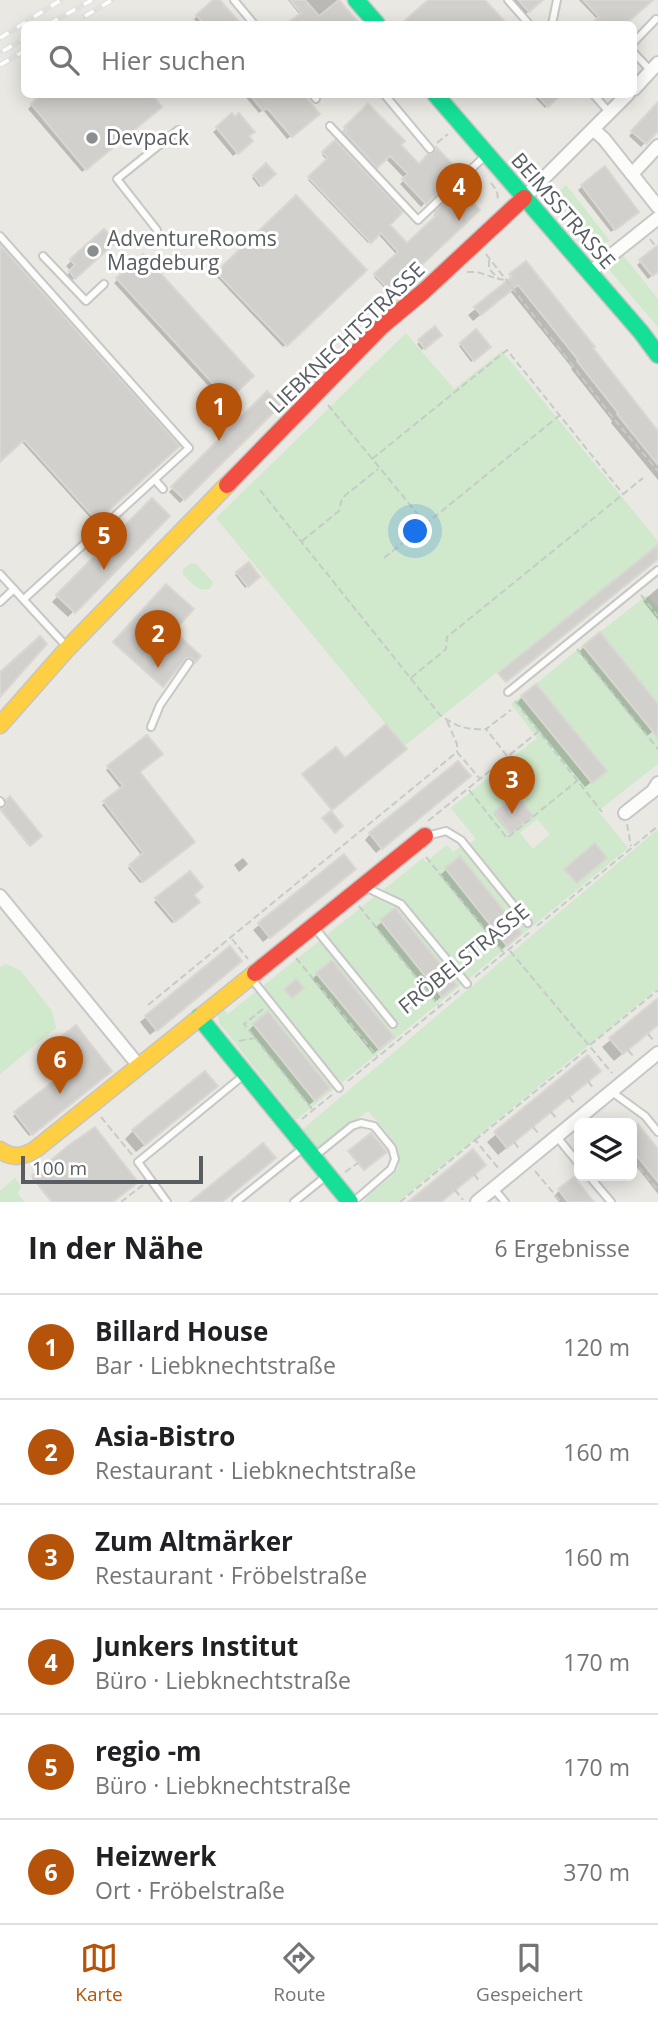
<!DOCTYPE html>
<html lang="de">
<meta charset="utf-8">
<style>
:root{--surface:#fff;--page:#f2f2f2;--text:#202124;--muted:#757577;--line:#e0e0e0;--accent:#b45309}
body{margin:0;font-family:"Open Sans",sans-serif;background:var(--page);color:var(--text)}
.controls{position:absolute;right:21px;bottom:21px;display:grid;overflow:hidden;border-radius:10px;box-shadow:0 4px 18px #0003}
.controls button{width:63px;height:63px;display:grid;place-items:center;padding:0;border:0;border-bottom:2px solid var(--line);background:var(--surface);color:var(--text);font:35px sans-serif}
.scale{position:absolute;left:21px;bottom:18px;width:182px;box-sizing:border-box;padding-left:7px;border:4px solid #585d62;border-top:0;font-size:19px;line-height:24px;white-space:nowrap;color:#585d62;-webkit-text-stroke:5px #fff;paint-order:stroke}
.you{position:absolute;left:416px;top:532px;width:24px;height:24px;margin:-18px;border:5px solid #fff;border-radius:50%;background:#1a73e8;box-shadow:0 0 0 10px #1a73e833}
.badge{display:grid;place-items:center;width:46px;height:46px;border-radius:50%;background:var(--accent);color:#fff;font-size:23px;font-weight:700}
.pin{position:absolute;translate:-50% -58px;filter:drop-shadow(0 2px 4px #0008)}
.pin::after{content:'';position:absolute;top:37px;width:24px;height:21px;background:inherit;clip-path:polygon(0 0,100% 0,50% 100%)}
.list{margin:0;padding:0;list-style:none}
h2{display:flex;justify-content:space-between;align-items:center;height:91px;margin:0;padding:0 28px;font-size:30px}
h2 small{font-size:23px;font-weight:400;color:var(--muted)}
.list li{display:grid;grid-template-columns:46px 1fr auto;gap:21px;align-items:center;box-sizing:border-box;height:105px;padding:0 28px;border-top:2px solid var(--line)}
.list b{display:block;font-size:26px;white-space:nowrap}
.list p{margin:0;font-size:23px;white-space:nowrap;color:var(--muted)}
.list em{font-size:23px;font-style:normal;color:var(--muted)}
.icon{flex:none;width:38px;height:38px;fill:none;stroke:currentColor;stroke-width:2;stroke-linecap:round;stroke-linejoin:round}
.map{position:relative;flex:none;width:658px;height:1202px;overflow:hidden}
.search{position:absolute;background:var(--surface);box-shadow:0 4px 18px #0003;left:21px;right:21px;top:21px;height:77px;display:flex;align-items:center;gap:18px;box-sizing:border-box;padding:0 24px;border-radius:10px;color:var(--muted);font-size:26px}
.sheet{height:721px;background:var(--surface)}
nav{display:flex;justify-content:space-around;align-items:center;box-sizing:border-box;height:98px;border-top:2px solid var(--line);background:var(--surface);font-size:19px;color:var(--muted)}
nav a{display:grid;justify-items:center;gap:4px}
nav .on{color:var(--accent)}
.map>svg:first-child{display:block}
</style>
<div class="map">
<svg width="658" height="1202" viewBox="0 0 658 1202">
<rect width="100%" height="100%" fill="#eae8e2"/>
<g fill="#d0e8cb" fill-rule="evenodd">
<polygon points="566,185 610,241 590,248 553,197"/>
<polygon points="623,255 658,299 658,327 610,271 612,264"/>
<polygon points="406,333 454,389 502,351 658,541 658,545 404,746 216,518"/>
<path d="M191 563 196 564 213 582 211 588C198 594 192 583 183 574V569Z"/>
<polygon points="647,595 658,608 658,704 600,632"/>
<path d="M583 645 653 732 658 728V764L598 811 628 848 296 1120 220 1024 217 1011 222 1007 228 1014 423 858 426 862 447 845 453 852 461 847 477 866 484 861 470 844 476 839 451 808 537 738 511 704 521 696 591 783 606 771 536 684ZM516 794 533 815 511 834 494 812ZM537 819 550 834 533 849 520 833ZM594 843 607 858 577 883 565 869ZM460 856 522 933 507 945 445 868ZM395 909 457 985 442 997 381 921ZM332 961 394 1037 379 1049 317 973ZM268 1012 330 1088 315 1100 253 1024Z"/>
<path d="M658 829V988L398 1202H363C371 1191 382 1185 392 1176 414 1155 381 1127 368 1111L318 1148 303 1129Z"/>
<polygon points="6,964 20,970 52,1011 56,1028 0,1074 0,967"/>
<polygon points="15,1178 21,1186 18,1194 25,1202 0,1202 0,1191"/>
</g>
<g fill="#0003">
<polygon points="216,0 218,0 239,24 198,24 194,19"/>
<polygon points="288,0 338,0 358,24 289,24 300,15"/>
<polygon points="431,0 483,0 505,24 404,24"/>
<polygon points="513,0 541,0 526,14"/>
<polygon points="579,0 643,0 646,4 624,24 594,24 598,20"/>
<polygon points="243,94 276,94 314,118 287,139 263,110 259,113"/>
<polygon points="536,94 559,94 545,108 534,97"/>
<polygon points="658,104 658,128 641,147 629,136"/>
<polygon points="32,105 156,110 82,172 28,109"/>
<polygon points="368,106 398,145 419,166 436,150 456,171 421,207 400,184 405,179 385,158 372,170 341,137 344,134 342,132"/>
<polygon points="232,116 247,136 247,144 233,156 213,132"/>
<polygon points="335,142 388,225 407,245 436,218 434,215 459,191 478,210 389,293 374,277 397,255 378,234 368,243 308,180 328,161 322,155"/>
<polygon points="266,165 273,174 259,187 252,178"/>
<polygon points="604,169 633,215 611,232 578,190"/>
<polygon points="296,198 365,270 283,347 215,275"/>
<polygon points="104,231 109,247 69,283 64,278 71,271 66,266"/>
<polygon points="0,247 177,446 94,522 21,441 0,460"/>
<polygon points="658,247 658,271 648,279 637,265"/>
<polygon points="142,256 251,376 223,402 114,283"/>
<polygon points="526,264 658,435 658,480 611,423 612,421 571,369 572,368 510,291 473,321 468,315 505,285 503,283"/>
<polygon points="435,329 440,335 422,350 417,344"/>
<polygon points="476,331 489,347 471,362 459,346"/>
<polygon points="267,394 279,405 180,503 169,492"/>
<polygon points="152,500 168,516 68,617 52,602"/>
<polygon points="249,565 258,577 245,588 235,575"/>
<polygon points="166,586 171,631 199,656 193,662 191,658 184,658 161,686 114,644"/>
<polygon points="658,588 658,620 643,601"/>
<polygon points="584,647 658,707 658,727 647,736 579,652"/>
<polygon points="522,697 599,776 585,787 517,703"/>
<polygon points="109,768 138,772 190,844 140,883 128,868 142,856 102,805 121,789 106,770"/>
<polygon points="463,781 376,853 365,840 370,834"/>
<polygon points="516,797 531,816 509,833 494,814"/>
<polygon points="10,799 39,836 28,845 0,810 5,808 6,802"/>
<polygon points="343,856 348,874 263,942 253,930"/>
<polygon points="243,858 248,864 239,872 234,865"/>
<polygon points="460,858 515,938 501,950 440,875"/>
<polygon points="190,873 192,895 198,902 172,923 154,902"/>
<polygon points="382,922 450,990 436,1001 376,927"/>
<polygon points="230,949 234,966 150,1035 140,1022"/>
<polygon points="318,974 387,1042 373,1054 312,979"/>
<polygon points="658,1000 658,1024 614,1061 602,1047"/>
<polygon points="254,1025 323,1094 309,1105 249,1030"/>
<polygon points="75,1028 110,1071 29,1136 13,1116 58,1080 39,1057"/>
<polygon points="588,1057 591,1079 498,1155 487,1142"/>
<polygon points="207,1094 136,1152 125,1139 133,1131"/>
<polygon points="638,1127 658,1152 658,1194 632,1161 632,1131"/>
<polygon points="70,1146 111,1202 51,1202 32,1178"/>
<polygon points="559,1191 592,1202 559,1202 554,1196"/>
</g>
<g fill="#d1d0cc" stroke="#dad7d2" stroke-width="2">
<polygon points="213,0 220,0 241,24 204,24 196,15"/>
<polygon points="290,0 305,0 319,16 339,0 360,24 286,24 301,13"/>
<polygon points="428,0 485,0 507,24 401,24"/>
<polygon points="518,0 543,0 529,12"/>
<polygon points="583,0 653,0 626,24 591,24 599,17"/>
<polygon points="42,94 152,94 162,107 86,170 31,104"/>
<polygon points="249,94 303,94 320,114 292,137 267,108 263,111"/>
<polygon points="536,94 562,94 548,107"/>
<polygon points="658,102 658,131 646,144 631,131"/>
<polygon points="368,104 405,141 401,145 419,164 428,154 434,153 436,147 459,171 426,204 402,179 408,174 390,156 377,168 344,132 347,130 344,127"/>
<polygon points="232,113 235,117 239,113 255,132 249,136 253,141 238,154 216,127"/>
<polygon points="335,140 403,212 390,225 407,243 437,215 434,212 459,188 480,210 392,293 374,274 398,252 381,233 371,243 308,177 328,158 322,152"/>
<polygon points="266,163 276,174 262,186 253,175"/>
<polygon points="605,166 639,212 615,230 581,185"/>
<polygon points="296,195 367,270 287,346 216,272"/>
<polygon points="104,229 116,242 75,279 69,271 75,265 70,259"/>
<polygon points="0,245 180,446 97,521 24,440 0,462"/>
<polygon points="658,245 658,272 652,276 639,260"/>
<polygon points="143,254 254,376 228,400 116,278"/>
<polygon points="526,261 595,347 593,348 658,431 658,465 617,414 618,413 577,361 578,360 518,285 481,315 474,307 512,277 509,274"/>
<polygon points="435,326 442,335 425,349 418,340"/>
<polygon points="476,329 491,347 474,361 460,343"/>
<polygon points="267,391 281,405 185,500 171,487"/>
<polygon points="152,498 170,516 75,613 56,595"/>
<polygon points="658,545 658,559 506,682 498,673"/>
<polygon points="249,562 260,577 248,587 236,572"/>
<polygon points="166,584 194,609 174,631 201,656 195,663 192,658 186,658 163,687 113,642"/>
<polygon points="600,632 658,704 658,738 583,646"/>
<polygon points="40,636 47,644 0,697 0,672"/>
<polygon points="536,684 607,771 592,783 521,696"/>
<polygon points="386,724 407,749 332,810 302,774 336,747 345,758"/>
<polygon points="147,735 163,754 140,772 195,842 143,882 129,865 143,853 103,801 123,786 107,766"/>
<polygon points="458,761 471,776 382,849 369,833"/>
<polygon points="516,794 533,816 511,834 494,812"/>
<polygon points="10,796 42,836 30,846 0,809 5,807 6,800"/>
<polygon points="331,811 343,826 335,833 322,818"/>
<polygon points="595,843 607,858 577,883 564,869"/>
<polygon points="344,854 356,869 270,938 258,923"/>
<polygon points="460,856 522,933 507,946 445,868"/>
<polygon points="190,871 203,887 194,895 200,902 175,922 155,898"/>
<polygon points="395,908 457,985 442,997 380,920"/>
<polygon points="230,946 242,961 157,1031 145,1016"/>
<polygon points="332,960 394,1037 379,1049 316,973"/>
<polygon points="296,979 304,988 292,998 284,989"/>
<polygon points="658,998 658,1025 623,1054 609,1038"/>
<polygon points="268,1011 330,1088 315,1101 253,1024"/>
<polygon points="76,1025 112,1071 32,1135 14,1112 59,1077 40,1053"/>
<polygon points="588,1055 601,1071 507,1148 494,1132"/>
<polygon points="205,1071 218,1086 145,1145 132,1130"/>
<polygon points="638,1124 658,1149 658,1182 632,1150 632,1129"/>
<polygon points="95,1127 138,1182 113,1202 52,1202 32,1176 69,1145"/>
<polygon points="371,1133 387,1152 364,1170 348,1151"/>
<polygon points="263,1143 276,1158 222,1202 190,1202"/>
<polygon points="473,1149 486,1165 441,1202 408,1202"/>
<polygon points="574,1177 594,1202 568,1202 564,1197 558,1189"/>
</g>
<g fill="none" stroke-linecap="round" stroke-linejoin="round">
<g stroke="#c7c7c7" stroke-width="10">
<g id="lane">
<polyline points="234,0 254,24"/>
<polyline points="508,0 529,24"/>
<polyline points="552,24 557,0"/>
<polyline points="634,42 656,19"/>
<polyline points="634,53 651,71"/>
<polyline points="312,94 316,99"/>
<polyline points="384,94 430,149"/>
<polyline points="593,94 610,113"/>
<polyline points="330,126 418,220 486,155"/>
<polyline points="0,236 189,448 24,599"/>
<polyline points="159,242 157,230 117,179 178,130"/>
<polyline points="43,256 86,301 104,284"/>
<polyline points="156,481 163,489"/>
<polyline points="0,574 67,647"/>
<polyline points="0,602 14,589"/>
<polyline points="508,692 658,570"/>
<polyline points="151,727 160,705 189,663"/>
<polyline points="0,801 1,803"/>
<polyline points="427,836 446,831 461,840 528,923"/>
<polyline points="367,888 401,904 467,984"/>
<polyline points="315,928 393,1024"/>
<polyline points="251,978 339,1088"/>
<polyline points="612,1092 645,1116 658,1132"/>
<polyline points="557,1137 579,1164"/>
<polyline points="315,1156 352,1126 361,1123 374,1126 392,1148 395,1159 391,1169 353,1202"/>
<polyline points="589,1176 611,1202"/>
<polyline points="494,1189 505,1202"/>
<polyline points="167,1202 138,1162 244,1075"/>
<polyline points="236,1202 303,1148"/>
<polyline points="294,1202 325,1177"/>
</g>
</g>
<g stroke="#c7c7c7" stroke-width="16">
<g id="street">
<polyline points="634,89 658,63"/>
<polyline points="594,130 604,139 658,207"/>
<polyline points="632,174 658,146"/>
<polyline points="524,198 628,94"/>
<polyline points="589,273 658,218"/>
<polyline points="625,813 653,791 658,783"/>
<polyline points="0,896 139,1066"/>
<polyline points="477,1202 658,1053"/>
</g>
</g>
<g stroke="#c5c6c4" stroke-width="19">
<g id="fast">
<polyline points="356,0 377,24"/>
<polyline points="435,94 641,332 658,355"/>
<polyline points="199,1017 350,1202"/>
</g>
</g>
<g stroke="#c5c6c4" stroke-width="19">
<g id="slow">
<polyline points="0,725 68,648 227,485"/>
<path d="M0 1150C13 1159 23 1157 36 1149L255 973"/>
</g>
</g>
<g stroke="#c5c6c4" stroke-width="19">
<g id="jam">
<polyline points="227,485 382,326 424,291 524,198"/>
<polyline points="255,973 425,836"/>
</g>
</g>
<g stroke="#c5ccc8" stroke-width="2" stroke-dasharray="7 3.5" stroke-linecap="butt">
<polyline points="437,143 448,134"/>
<polyline points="491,183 497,191 498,200"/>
<polyline points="650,239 656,247"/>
<polyline points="486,254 614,419 658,471"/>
<polyline points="489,260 489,269 499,279 505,280"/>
<polyline points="467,272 477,272 499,279"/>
<polyline points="328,405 425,523"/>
<polyline points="372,459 507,350 623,494"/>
<path d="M260 490 440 715C457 727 466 730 486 729"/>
<polyline points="302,541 339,511 342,498 378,469"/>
<polyline points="384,558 560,415"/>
<polyline points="641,595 658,616"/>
<polyline points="577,649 658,749"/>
<polyline points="411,678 446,649 447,637 643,478"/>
<polyline points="515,701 602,812"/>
<polyline points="447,721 457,744 457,752"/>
<polyline points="507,756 486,729 511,710"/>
<polyline points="469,790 507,838 578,780"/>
<polyline points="428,821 539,731"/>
<polyline points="627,824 631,846"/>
<polyline points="426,857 504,953"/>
<polyline points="359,906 439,1006"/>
<polyline points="537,926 658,826"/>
<polyline points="232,939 248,959"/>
<polyline points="510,951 612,1073"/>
<polyline points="296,958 377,1056"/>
<polyline points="475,977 530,932"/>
<polyline points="148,1005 457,752 480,779"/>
<polyline points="263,1009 244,1024 312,1109"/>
<polyline points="648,1034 654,1041"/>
<polyline points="239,1041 254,1038"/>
<polyline points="590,1045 658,990"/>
<polyline points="628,1050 634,1057"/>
<polyline points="348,1081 460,990"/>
<polyline points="588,1081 594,1089"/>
<polyline points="569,1097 575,1104"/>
<polyline points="551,1112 557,1119"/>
<polyline points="101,1117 133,1156"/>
<polyline points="302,1119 333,1094"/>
<polyline points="533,1127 539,1134"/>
<polyline points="475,1140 589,1048"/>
<polyline points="514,1142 520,1150"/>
<polyline points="632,1159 658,1190"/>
<polyline points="535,1171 561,1202"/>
<polyline points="345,1172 358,1163"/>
<polyline points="474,1174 480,1182"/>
<polyline points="455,1190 463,1200"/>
<polyline points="121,1202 143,1185"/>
<polyline points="400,1202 475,1140 499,1169"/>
</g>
<use href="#lane" stroke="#fcfcfb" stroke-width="6"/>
<use href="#street" stroke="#fcfcfb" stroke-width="12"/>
<use href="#fast" stroke="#16e098" stroke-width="16"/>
<use href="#slow" stroke="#ffcf43" stroke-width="16"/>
<use href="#jam" stroke="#f24e42" stroke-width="16"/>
<g stroke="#e2e2e1" stroke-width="6">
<g id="rail">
<polyline points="85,16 112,0"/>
<polyline points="49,24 92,0"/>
<polyline points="0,38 61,0"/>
<polyline points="3,51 24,39"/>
<polyline points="0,65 24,51"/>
</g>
</g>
<use href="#rail" stroke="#fff" stroke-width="3.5" stroke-dasharray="10" stroke-linecap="butt"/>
</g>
<g fill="#8b8e8f" stroke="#fff" stroke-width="2.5">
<circle cx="92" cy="138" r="7"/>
<circle cx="93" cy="251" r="7"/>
</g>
<g text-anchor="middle" stroke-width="6" stroke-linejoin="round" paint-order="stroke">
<g font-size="21" fill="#585d62" stroke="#fff" text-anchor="start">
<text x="106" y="145">Devpack</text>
<text x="107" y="246">AdventureRooms<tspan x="107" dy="24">Magdeburg</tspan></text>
</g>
<g font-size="21" fill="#585d62" stroke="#fff">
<text transform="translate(563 211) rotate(49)" y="7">BEIMSSTRASSE</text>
<text transform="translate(347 338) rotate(-44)" y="7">LIEBKNECHTSTRASSE</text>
<text transform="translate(464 959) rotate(-39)" y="7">FRÖBELSTRASSE</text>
</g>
</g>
</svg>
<div class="controls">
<button><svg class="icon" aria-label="layers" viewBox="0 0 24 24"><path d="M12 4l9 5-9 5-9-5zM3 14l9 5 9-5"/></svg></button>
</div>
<div class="scale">100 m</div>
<div class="you"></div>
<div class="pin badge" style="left:219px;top:441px">1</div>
<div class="pin badge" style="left:158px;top:668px">2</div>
<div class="pin badge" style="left:512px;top:814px">3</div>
<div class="pin badge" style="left:459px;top:221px">4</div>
<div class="pin badge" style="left:104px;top:570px">5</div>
<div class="pin badge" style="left:60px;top:1094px">6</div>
<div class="search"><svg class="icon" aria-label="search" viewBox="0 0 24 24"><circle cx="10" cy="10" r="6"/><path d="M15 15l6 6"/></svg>Hier suchen</div>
</div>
<section class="sheet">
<h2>In der Nähe<small>6 Ergebnisse</small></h2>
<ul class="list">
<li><span class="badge">1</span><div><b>Billard House</b><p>Bar · Liebknechtstraße</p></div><em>120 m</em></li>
<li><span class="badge">2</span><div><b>Asia-Bistro</b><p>Restaurant · Liebknechtstraße</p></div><em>160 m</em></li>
<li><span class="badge">3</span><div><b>Zum Altmärker</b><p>Restaurant · Fröbelstraße</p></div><em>160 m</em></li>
<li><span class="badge">4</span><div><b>Junkers Institut</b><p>Büro · Liebknechtstraße</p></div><em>170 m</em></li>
<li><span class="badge">5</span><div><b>regio -m</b><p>Büro · Liebknechtstraße</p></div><em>170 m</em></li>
<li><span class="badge">6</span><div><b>Heizwerk</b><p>Ort · Fröbelstraße</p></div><em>370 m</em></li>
</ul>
</section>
<nav>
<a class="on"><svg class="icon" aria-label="map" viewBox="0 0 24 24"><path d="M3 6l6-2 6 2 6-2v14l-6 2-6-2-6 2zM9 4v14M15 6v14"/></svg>Karte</a>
<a><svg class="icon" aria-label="directions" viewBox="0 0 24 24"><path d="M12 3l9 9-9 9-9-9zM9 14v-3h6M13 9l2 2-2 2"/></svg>Route</a>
<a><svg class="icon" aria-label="saved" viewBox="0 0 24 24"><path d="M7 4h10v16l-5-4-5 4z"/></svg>Gespeichert</a>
</nav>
